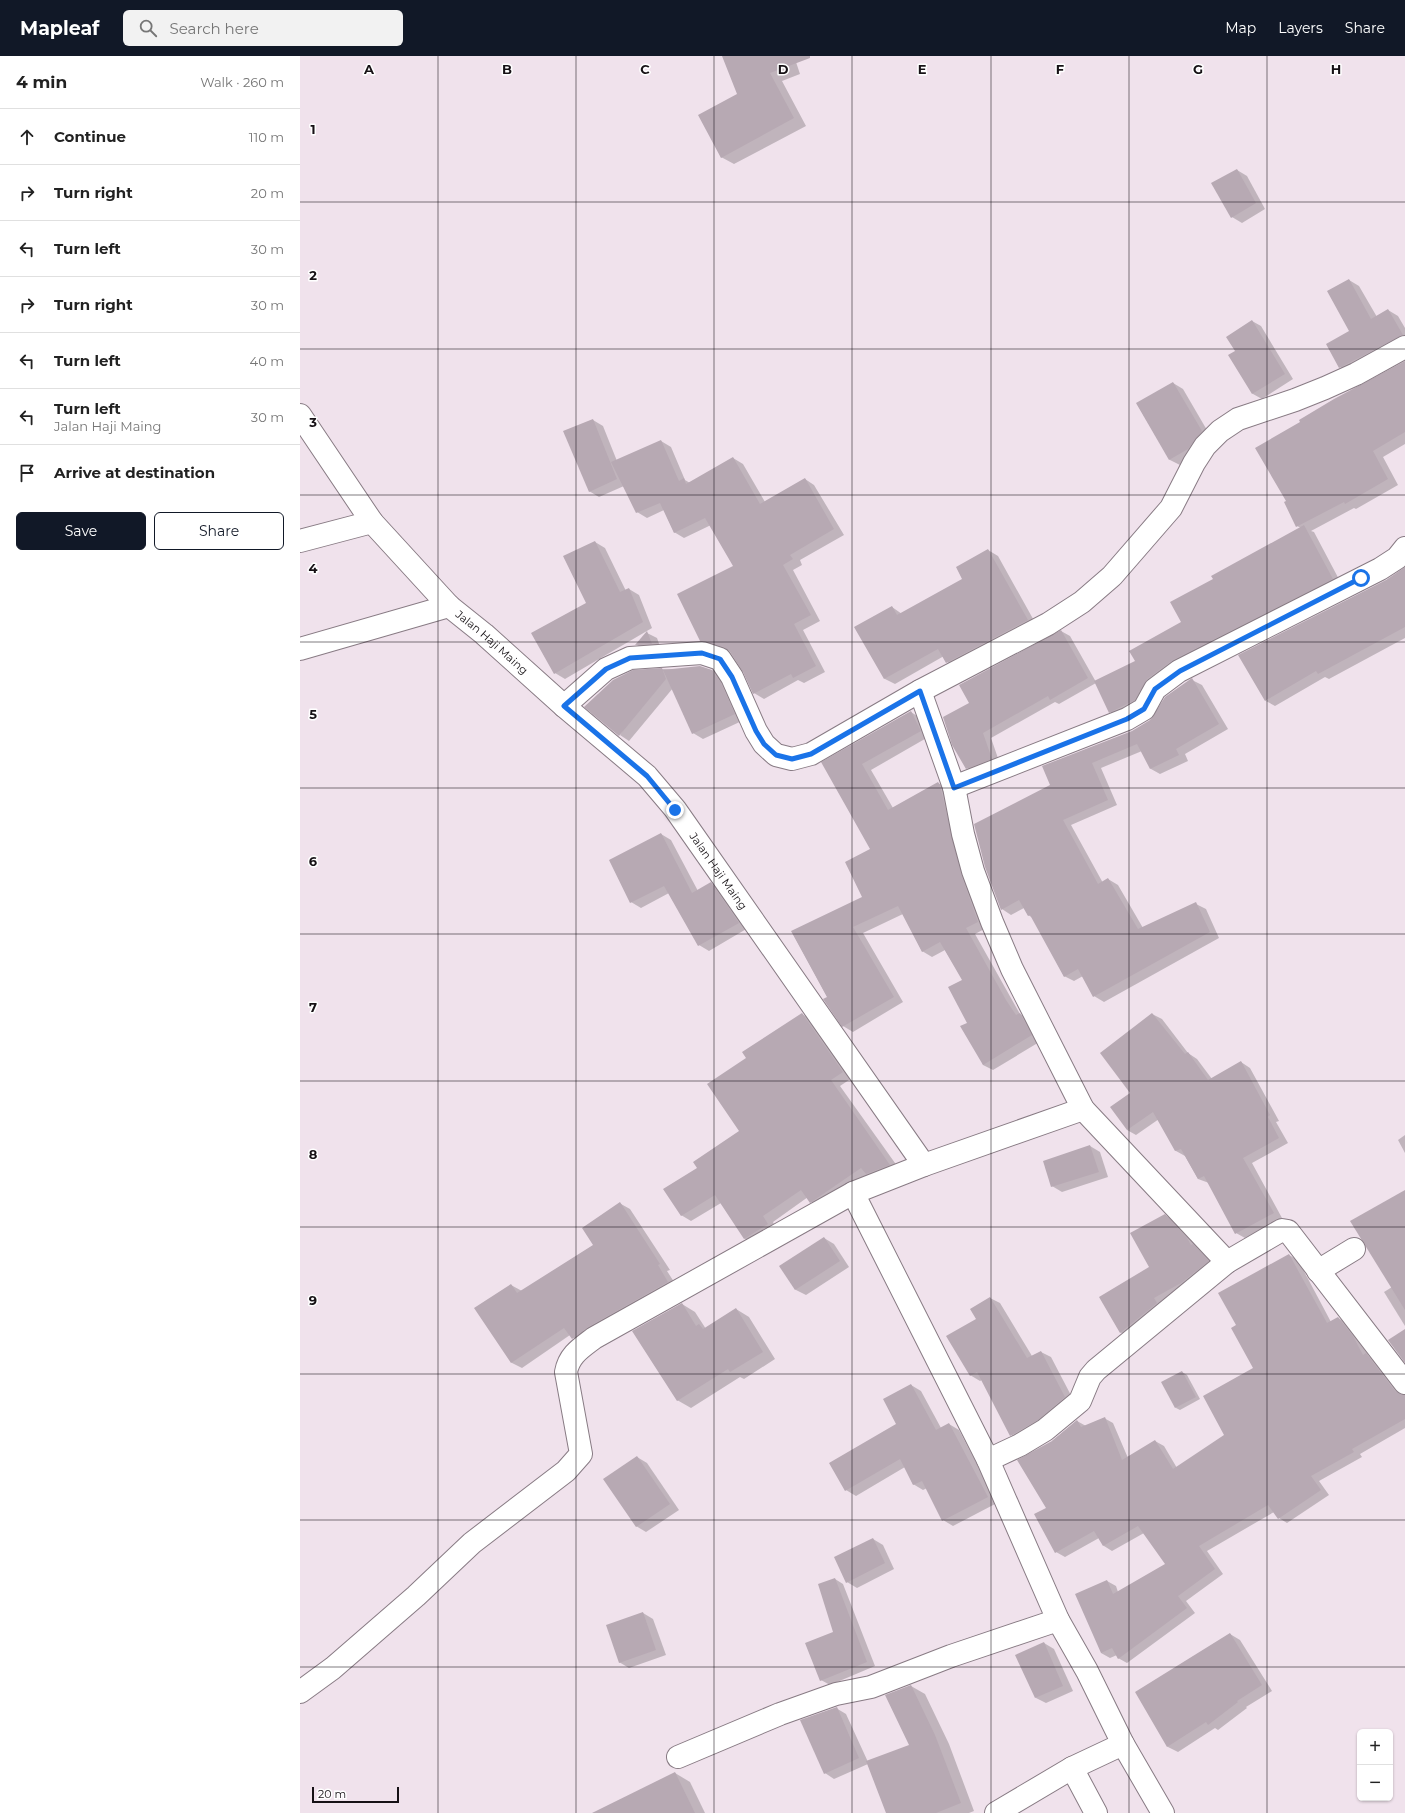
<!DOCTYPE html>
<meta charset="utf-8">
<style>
:root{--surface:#fff;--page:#f2f2f2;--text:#222;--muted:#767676;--line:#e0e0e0;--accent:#111827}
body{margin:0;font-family:Montserrat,sans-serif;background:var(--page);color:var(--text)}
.controls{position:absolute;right:12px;bottom:12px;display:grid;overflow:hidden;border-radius:6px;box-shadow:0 1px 3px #0004}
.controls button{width:36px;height:36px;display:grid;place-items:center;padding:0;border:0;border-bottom:1px solid var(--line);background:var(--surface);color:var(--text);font:20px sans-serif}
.scale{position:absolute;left:12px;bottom:10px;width:87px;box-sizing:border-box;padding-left:4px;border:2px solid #161115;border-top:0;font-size:11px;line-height:14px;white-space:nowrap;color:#161115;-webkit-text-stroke:3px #fff;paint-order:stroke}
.stop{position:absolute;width:12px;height:12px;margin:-9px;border:3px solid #1a73e8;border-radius:50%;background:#fff}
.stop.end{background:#1a73e8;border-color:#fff;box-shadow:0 1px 4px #0008}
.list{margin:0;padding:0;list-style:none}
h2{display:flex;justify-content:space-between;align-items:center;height:52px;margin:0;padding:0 16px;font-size:17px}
h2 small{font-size:13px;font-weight:400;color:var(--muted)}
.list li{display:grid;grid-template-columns:26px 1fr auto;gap:12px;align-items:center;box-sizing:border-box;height:56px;padding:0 16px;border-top:1px solid var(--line)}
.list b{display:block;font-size:15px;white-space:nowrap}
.list p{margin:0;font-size:13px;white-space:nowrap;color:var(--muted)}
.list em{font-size:13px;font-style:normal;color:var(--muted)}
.actions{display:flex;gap:8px;padding:12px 16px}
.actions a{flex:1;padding:9px 0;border:1px solid var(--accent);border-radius:6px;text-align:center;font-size:14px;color:var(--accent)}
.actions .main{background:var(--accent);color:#fff}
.icon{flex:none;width:22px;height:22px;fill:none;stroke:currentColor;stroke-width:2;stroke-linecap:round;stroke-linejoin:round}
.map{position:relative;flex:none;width:1105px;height:1757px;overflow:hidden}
header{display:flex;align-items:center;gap:24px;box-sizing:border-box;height:56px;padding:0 20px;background:var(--accent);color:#fff}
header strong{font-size:19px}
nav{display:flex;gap:22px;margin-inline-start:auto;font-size:14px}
.search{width:280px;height:36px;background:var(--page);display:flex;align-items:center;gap:10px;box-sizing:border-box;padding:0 14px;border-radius:6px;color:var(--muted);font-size:15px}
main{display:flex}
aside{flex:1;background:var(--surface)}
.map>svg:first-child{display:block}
</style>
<header>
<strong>Mapleaf</strong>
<div class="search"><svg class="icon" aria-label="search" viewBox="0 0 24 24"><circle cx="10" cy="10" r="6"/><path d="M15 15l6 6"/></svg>Search here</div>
<nav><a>Map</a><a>Layers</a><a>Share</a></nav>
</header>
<main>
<aside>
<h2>4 min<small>Walk · 260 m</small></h2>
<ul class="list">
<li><svg class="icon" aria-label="ahead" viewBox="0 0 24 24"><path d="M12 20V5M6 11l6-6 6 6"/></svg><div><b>Continue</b></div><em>110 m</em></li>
<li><svg class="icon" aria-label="right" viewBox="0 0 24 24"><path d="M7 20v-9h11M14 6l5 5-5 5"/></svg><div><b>Turn right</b></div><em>20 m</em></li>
<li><svg class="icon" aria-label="left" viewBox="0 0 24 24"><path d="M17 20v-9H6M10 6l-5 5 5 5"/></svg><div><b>Turn left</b></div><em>30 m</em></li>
<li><svg class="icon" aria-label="right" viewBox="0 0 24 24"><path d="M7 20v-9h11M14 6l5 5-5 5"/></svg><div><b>Turn right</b></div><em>30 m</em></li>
<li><svg class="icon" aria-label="left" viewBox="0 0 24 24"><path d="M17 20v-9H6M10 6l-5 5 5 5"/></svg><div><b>Turn left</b></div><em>40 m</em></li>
<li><svg class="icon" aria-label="left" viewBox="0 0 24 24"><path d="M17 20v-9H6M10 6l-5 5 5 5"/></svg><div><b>Turn left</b><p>Jalan Haji Maing</p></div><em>30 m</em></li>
<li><svg class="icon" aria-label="arrive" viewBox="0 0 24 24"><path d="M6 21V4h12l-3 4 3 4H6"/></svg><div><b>Arrive at destination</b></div></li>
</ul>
<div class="actions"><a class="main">Save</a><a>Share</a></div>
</aside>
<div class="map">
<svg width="1105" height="1757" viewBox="0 0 1105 1757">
<rect width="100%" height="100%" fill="#f0e2ec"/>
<g fill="#0003">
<polygon points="423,0 494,0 500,18 482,25 506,70 434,108 421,101 438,38"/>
<polygon points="937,114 947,120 965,153 942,167 932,161"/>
<polygon points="1049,224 1059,230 1077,261 1088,254 1098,260 1105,272 1105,288 1050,317 1040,311 1051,276"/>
<polygon points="952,265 961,270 993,323 962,343 953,338 929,299 937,295"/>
<polygon points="1105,306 1105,388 1083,401 1098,429 1056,453 1054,452 1011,475 1014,476 1042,529 820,662 810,656 796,627 759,648 755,646 691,682 700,708 676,717 667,712 670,647 761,575 770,580 796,626 836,606 883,566 915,523 1001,472 997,470"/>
<polygon points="873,327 883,333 911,381 898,399 880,409 870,404 837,348"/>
<polygon points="293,364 303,370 317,405 361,385 371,391 385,424 390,427 433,402 443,408 465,446 505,423 514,429 544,479 500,504 502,509 493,514 520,565 503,574 525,616 504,627 498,624 464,643 454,637 444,615 431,595 411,590 401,584 435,510 411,469 384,482 374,476 364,454 347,462 337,456 324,430 299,441 289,435"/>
<polygon points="295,486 305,492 326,535 329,533 339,539 352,572 265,623 255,617 287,547"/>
<polygon points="688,494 698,500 737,570 657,612 647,606 644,600 595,628 585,623 556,571 592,551 602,558 664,523"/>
<polygon points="1105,517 1105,582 1029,623 1025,621 975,650 966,645"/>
<polygon points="347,577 357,582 361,593 346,594 337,589"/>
<polygon points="361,613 412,614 422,620 444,664 403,683 393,677 373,632 329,685 320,679"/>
<polygon points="892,624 902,629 928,673 885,698 888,705 860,718 851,713 842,695 801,712 817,749 771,769 803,827 808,823 818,829 843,872 896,848 906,853 919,882 804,946 794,940 783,920 774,925 764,920 733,862 728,859 724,852 711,859 702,853 752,730 851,665"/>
<polygon points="611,656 620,662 630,680 571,714 593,752 638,727 648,732 688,871 675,878 716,951 720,958 730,963 741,985 693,1014 683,1009 663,924 645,894 632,901 622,895 603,858 563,877 603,946 553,976 543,970 492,876 564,841 572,793 523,707"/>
<polygon points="361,778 371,784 398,835 411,828 421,833 448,872 409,895 399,889 369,837 341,852 331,846"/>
<polygon points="502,958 512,964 552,1022 540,1030 600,1114 577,1123 568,1119 521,1151 511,1146 508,1141 473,1166 477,1174 455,1188 445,1183 421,1147 391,1165 381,1159 398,1112 441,1076 447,1002"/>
<polygon points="852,958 862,963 888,997 897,1003 912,1023 941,1006 950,1012 979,1065 976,1066 988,1087 952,1107 982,1162 945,1182 936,1177 909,1127 898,1123 885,1100 876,1095 859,1063 836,1079 827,1074 831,1037"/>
<polygon points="1105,1079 1105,1097 1098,1084"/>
<polygon points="790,1090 800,1096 808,1121 762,1136 752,1130"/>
<polygon points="321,1148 330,1153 370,1214 367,1215 378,1232 282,1288 270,1279 222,1312 212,1307 176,1252 211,1229 222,1235 294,1189"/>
<polygon points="865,1159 875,1165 918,1211 830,1282 820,1276 850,1212"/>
<polygon points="524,1182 534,1188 549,1211 506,1239 496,1234 481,1211"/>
<polygon points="989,1199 998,1204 1031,1266 1038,1262 1047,1267 1062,1286 1069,1300 1075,1304 1103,1340 1105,1340 1105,1372 1060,1398 1062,1401 1019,1425 1029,1439 987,1467 979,1462 974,1456 907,1495 923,1518 886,1545 895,1557 827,1607 818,1602 817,1599 810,1602 801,1597 807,1525 816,1530 818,1536 867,1508 844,1477 812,1495 804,1490 799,1482 765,1501 756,1496 747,1453 752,1385 777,1365 786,1370 804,1362 813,1367 828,1402 855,1385 864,1390 877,1412 925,1379 955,1312 937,1269"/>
<polygon points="1105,1223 1105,1270 1084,1236"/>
<polygon points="690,1242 700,1247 732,1300 741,1296 751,1301 775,1347 721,1385 711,1379 682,1324 680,1325 670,1319"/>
<polygon points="382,1248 395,1256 406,1273 436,1253 449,1261 475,1303 444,1323 440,1321 391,1352 377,1344"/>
<polygon points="882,1316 887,1319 900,1343 880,1354 876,1352"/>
<polygon points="611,1329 621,1335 641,1372 649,1368 659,1374 697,1447 653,1470 643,1464 627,1432 623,1434 613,1428 605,1411 556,1440 546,1434 597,1368"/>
<polygon points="337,1401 347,1407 379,1454 346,1476 336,1470"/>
<polygon points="573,1483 583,1489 594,1513 557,1532 547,1526"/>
<polygon points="535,1523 543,1528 575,1610 530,1629 521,1624 534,1577"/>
<polygon points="343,1557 353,1563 366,1599 329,1612 319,1606"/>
<polygon points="930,1578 940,1584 972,1635 946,1651 947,1652 918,1674 915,1672 878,1696 868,1691 837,1637"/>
<polygon points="744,1587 754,1593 773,1635 746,1647 736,1642"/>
<polygon points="611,1630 625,1638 649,1688 674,1755 669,1757 587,1757 568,1708 534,1723 525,1717 536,1652 546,1658 568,1706 611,1690"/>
<polygon points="375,1717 390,1726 405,1757 304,1757"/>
</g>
<g fill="#b7a9b3">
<polygon points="422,0 510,0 510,2 470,17 494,62 421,102 398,59 437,38"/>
<polygon points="937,113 956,147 931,162 911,127"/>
<polygon points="1049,223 1071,263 1088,253 1103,279 1039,312 1026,288 1049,275 1027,235"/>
<polygon points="952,264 985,318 952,338 928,299 935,295 926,281"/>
<polygon points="1105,305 1105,376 1073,395 1088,423 1045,448 1044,446 996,471 984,446 986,445 955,392 1000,366 999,364 1034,343"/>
<polygon points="873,326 902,375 888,393 869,404 836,347"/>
<polygon points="293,363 317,423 289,436 263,375"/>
<polygon points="361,384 379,425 384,422 386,428 433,401 460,448 505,422 534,473 490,499 493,503 483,509 511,559 494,568 516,610 493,622 491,618 453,638 443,616 430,596 424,591 400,585 377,538 433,510 405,462 374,477 360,447 336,457 311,406"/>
<polygon points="1004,469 1033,523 873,604 847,623 835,644 809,657 794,625 835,605 829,595 881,566 870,546 913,523 911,520"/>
<polygon points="295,485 320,536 329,532 343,566 254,618 231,577 286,547 263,500"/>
<polygon points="688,493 728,564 646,607 638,593 584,623 554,571 592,550 597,559 662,523 656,511"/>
<polygon points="1105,511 1105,571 1018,618 1016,615 965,645 938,599 1086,524"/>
<polygon points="761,574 788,622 750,644 748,640 683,677 692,703 666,713 652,689 643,661 669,647 659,629"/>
<polygon points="347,575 352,588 335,589"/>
<polygon points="400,610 412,614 421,627 435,658 392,678 363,614"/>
<polygon points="362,612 366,623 319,680 284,651 313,624 333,614"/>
<polygon points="892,622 919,668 876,693 879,699 850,713 837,688 792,707 808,744 763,764 798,828 808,822 838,873 896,846 910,876 793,941 778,913 764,921 730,859 728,860 719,844 701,854 685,811 674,768 750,729 742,710 832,675 850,664 865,641"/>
<polygon points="611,655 621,675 562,708 588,754 638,726 640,729 661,818 678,866 666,872 706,944 716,959 720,957 732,979 683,1009 660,970 667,967 648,931 662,924 640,886 622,896 598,850 553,871 594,941 542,971 523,943 527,941 491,875 562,841 545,806 570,793 521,706"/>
<polygon points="361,777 392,837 411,826 439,867 398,890 364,830 330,847 309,804"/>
<polygon points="502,957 543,1016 531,1024 590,1109 566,1118 561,1112 510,1147 501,1134 463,1160 468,1168 444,1183 415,1139 381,1160 363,1133 397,1112 393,1106 439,1075 407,1028 446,1002 442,996"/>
<polygon points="852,957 885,998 888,996 908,1024 941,1005 970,1059 968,1061 979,1082 943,1102 974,1157 935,1178 904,1120 898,1123 881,1093 875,1095 853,1056 827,1074 810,1051 830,1037 800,997"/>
<polygon points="790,1089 799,1116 751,1131 743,1105"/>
<polygon points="1105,1134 1105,1254 1050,1165"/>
<polygon points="320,1146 360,1208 358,1209 368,1226 288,1271 272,1283 264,1272 211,1307 174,1252 211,1228 217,1237 293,1189 282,1172"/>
<polygon points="865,1158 887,1182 891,1189 893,1188 909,1205 881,1227 854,1242 857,1247 820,1277 799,1241 849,1211 830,1177"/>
<polygon points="524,1181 540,1205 495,1234 479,1210"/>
<polygon points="989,1198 1027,1267 1038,1261 1053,1280 1063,1299 1066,1297 1095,1335 1105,1339 1105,1363 1052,1393 1054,1396 1011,1420 1021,1434 978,1463 968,1449 899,1490 915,1513 878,1540 887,1552 818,1603 812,1592 801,1597 775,1538 807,1524 813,1538 865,1508 838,1470 803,1490 794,1475 755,1497 734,1458 746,1452 717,1404 752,1385 777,1364 781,1371 805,1361 822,1404 855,1384 873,1413 924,1379 903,1340 953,1312 931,1272 936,1269 918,1237"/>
<polygon points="690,1241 727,1302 741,1295 765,1341 738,1364 710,1380 677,1316 670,1320 646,1280 676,1263 670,1253"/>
<polygon points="382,1247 396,1270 399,1268 403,1273 436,1252 463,1296 430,1316 428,1313 377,1345 332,1275"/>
<polygon points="1105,1273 1105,1307 1088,1284"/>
<polygon points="882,1315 896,1341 875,1352 861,1326"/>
<polygon points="611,1328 636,1374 649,1367 688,1441 642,1465 622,1425 613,1429 600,1403 545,1435 529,1407 596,1368 583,1343"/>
<polygon points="337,1400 370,1448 336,1471 303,1423"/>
<polygon points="573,1482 585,1507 546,1527 534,1501"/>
<polygon points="535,1522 567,1606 520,1625 505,1587 533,1576 518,1528"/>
<polygon points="343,1556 356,1594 319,1607 306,1569"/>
<polygon points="930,1577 962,1629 937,1645 938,1646 908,1669 906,1666 867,1691 835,1636"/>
<polygon points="744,1586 763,1630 735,1642 715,1599"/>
<polygon points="611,1629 635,1679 661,1747 636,1757 586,1757 566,1705 609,1689 585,1639"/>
<polygon points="537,1651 559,1702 524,1718 500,1664"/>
<polygon points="375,1716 395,1757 292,1757"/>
</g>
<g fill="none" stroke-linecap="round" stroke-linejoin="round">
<g stroke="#887b84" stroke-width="24">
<g id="street">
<path id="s1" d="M0 359 72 466 149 550 184 578 264 650 347 720 375 753 624 1109"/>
<polyline points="0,485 72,466"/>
<polyline points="0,593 149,550"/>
<polyline points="620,635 654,731 663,778 673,815 692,866 712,913 783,1053 927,1206"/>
<polyline points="264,650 306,613 330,602 402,597 420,603 432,621 456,675 464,688 476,699 492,703 511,698 620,635 748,568 782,546 812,520 871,452 894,407 905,390 920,375 938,363 995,344 1025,332 1056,318 1105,291"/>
<polyline points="654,731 827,663 844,653 855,633 879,615 1080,513 1097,502 1105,492"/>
<polyline points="553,1137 688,1404 758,1564 787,1615 823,1688 863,1757"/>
<polyline points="1018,1215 1054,1193"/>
<polyline points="688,1404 720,1389 745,1374 780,1345 790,1321 796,1314 927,1206 982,1174 988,1175 1105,1327"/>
<path d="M0 1636 33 1612 116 1540 172 1487 266 1415 281 1398 266 1316C269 1299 281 1292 294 1282L553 1137 624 1109 783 1053"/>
<polyline points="378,1701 480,1658 536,1638 571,1631 651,1600 758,1564"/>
<polyline points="772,1712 796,1757"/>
<polyline points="696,1757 772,1712 823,1688"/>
</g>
</g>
<use href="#street" stroke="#fff" stroke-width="22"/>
</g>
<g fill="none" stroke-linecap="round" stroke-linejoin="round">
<polyline stroke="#1a73e8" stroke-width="5" points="375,754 347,720 264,650 306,613 330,602 402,597 420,603 432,621 456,675 464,688 476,699 492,703 511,698 620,635 654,732 827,663 844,653 855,633 880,615 1061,522"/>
</g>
<path fill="none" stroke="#161115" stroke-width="1" stroke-opacity="0.55" d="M138 0V1757M276 0V1757M414 0V1757M552 0V1757M691 0V1757M829 0V1757M967 0V1757M0 146H1105M0 293H1105M0 439H1105M0 586H1105M0 732H1105M0 878H1105M0 1025H1105M0 1171H1105M0 1318H1105M0 1464H1105M0 1611H1105"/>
<g text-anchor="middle" stroke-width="3" stroke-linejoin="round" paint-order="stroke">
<g font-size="11" fill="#161115" stroke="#fff">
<text dy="4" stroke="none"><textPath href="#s1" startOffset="299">Jalan Haji Maing</textPath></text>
<text dy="4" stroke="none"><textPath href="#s1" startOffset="623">Jalan Haji Maing</textPath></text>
</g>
</g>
<g font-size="13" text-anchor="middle" font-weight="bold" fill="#161115" stroke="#fff" stroke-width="3" stroke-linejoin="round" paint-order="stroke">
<text x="69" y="18">A</text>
<text x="207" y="18">B</text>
<text x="345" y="18">C</text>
<text x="483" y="18">D</text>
<text x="622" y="18">E</text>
<text x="760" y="18">F</text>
<text x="898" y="18">G</text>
<text x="1036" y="18">H</text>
<text x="13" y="78">1</text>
<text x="13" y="224">2</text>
<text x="13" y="371">3</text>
<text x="13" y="517">4</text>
<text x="13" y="663">5</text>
<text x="13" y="810">6</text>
<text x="13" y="956">7</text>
<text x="13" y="1103">8</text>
<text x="13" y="1249">9</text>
</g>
</svg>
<div class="controls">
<button>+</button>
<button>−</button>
</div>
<div class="scale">20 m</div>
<div class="stop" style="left:1061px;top:522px"></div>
<div class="stop end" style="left:375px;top:754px"></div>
</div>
</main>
